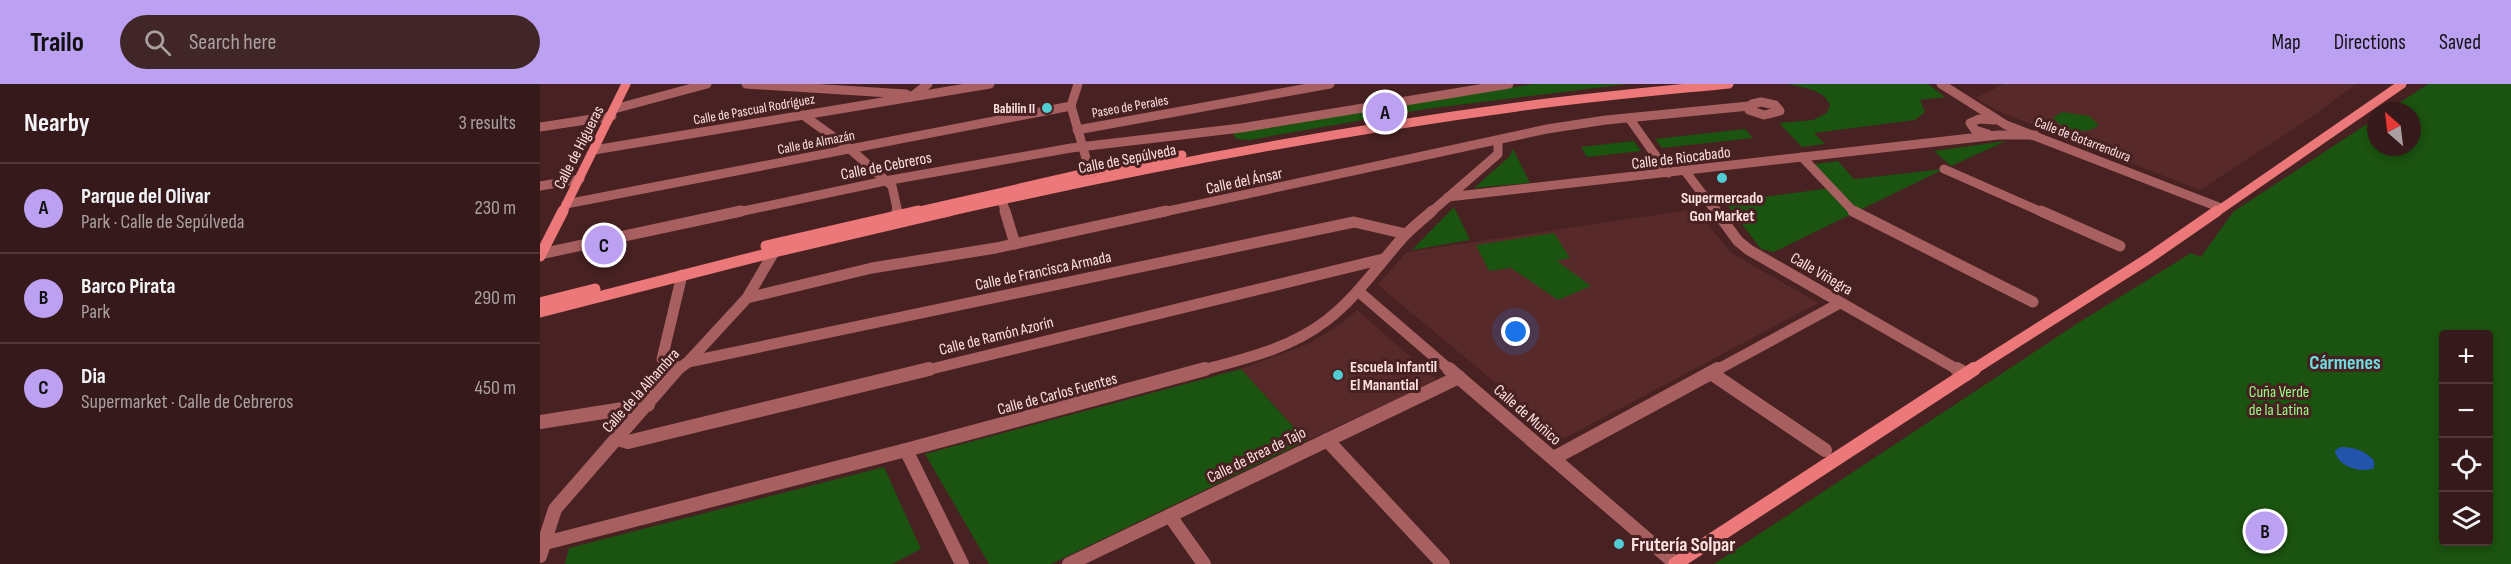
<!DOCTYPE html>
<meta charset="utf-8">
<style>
:root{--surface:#36191a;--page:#412627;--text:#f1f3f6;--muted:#aaa0a2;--line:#503839;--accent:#bca0f2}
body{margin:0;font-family:"Sofia Sans Condensed",sans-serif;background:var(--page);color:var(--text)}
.controls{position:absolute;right:18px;bottom:18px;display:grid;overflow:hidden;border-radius:6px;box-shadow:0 3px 9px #0003}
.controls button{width:54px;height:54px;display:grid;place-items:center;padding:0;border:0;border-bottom:2px solid var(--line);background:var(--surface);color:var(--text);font:30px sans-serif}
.compass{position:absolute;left:1827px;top:18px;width:54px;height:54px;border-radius:50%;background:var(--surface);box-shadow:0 3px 9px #0003;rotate:332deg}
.you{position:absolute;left:976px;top:248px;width:21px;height:21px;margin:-15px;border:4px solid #fff;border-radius:50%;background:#1a73e8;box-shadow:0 0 0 9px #1a73e833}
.badge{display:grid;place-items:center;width:39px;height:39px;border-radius:50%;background:var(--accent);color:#111;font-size:20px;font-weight:700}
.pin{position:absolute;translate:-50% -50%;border:3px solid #fff;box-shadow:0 2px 6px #0006}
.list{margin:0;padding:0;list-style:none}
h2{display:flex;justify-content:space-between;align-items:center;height:78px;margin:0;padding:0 24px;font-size:26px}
h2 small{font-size:20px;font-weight:400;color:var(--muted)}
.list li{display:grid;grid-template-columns:39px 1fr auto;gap:18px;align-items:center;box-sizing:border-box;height:90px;padding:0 24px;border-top:2px solid var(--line)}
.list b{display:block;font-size:22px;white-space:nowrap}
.list p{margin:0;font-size:20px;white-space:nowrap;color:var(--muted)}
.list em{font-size:20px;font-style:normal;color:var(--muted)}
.icon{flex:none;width:33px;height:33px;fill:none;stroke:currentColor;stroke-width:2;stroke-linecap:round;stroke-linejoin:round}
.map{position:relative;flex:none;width:1971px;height:480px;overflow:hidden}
header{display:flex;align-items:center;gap:36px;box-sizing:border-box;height:84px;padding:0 30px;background:var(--accent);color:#111}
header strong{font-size:28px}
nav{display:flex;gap:33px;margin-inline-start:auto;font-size:21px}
.search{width:420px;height:54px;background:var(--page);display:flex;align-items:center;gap:15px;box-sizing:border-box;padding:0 21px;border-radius:33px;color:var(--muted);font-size:22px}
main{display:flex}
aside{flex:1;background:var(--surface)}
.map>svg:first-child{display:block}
</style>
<header>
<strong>Trailo</strong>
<div class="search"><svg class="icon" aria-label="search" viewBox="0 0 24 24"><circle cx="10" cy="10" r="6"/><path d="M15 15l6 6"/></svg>Search here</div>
<nav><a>Map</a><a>Directions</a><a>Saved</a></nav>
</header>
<main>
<aside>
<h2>Nearby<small>3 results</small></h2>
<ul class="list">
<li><span class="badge">A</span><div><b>Parque del Olivar</b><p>Park · Calle de Sepúlveda</p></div><em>230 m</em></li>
<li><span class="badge">B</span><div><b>Barco Pirata</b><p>Park</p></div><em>290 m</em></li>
<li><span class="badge">C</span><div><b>Dia</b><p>Supermarket · Calle de Cebreros</p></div><em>450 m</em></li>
</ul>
</aside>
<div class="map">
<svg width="1971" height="480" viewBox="0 0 1971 480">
<rect width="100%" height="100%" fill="#482122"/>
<g fill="#582929">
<polygon points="1464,0 1816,0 1770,34 1660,106 1460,28 1436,14"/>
<polygon points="1156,125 1190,168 1278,219 1023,355 838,201 867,168"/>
<polygon points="817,226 897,296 766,357 701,285 768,260 802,239"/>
</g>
<g fill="#1b5310" fill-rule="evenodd">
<polygon points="994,0 1088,0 885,25 709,56 696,55 693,49 760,39 761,35"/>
<path d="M1248 0H1388L1405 13 1380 16 1385 28 1375 36 1274 49 1285 60 1262 63 1239 39 1273 36 1287 29 1290 21C1283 4 1261 4 1248 0Z"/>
<path d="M1888 0H1971V480H1174L1538 239 1651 169 1661 173 1693 128 1836 34V63H1872V27H1847ZM1904 250H1948V458H1904Z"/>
<path d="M1522 28 1549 32 1559 41C1548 52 1522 46 1513 34Z"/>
<polygon points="1205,45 1213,54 1122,64 1115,55"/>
<polygon points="1094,57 1101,67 1047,73 1041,63"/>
<polygon points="1466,57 1411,82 1394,67"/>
<polygon points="973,65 990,99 934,104 970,72"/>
<polygon points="1298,77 1314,95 1404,85 1234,168 1221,165 1185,118 1291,104 1270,81"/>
<polygon points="914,123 930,156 872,166"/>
<polygon points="1014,149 1030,174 1017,177 1051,202 1018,216 971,184 949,187 936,161"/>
<polygon points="701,285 766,357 511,480 449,480 385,370"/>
<polygon points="344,383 381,465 352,480 25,480 29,464"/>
</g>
<path fill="#2254ac" d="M1801 363C1814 363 1826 367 1834 377V384C1821 390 1796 382 1795 366Z"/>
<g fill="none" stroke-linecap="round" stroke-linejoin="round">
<g stroke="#a85f5f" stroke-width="9">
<polyline points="206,0 366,10 371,13 388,0"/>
<polyline points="538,0 531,22 550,88"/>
<polyline points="1401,0 1466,41 1681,124"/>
<polygon points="1221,18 1235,21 1240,27 1224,31 1209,26 1212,20"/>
<polyline points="74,25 167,0"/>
<polyline points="263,31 310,65 352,102 358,129"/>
<polyline points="1089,34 1128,89"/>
<polyline points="0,43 72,32"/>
<polyline points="537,46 790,0"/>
<polyline points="1448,50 1435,46 1430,39 1439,35 1454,36"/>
<polyline points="54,66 450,0"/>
<polyline points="1262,73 1315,129"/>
<polyline points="1404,85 1504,129"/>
<polyline points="1145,87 1177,129"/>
<polyline points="0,102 40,95"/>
<polyline points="908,113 1458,51 1495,51"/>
<polyline points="462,117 466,129"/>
<polyline points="26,120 531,22"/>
<polyline points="194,129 345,97 531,64 701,44 969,0"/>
<polyline points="619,129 1007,45 1066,36 1209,22"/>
<polyline points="890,129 958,70 958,57"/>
</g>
<g stroke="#a85f5f" stroke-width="11">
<polyline points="357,127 358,130"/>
<polyline points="465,127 475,160"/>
<polyline points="1176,127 1198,157 1209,166 1420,287"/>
<polyline points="1313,127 1493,218"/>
<polyline points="1501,127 1580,162"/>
<polyline points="0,170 201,127"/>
<polyline points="818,207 911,287"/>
<polyline points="207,214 332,184 456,164 626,127"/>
<polyline points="148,278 814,138 866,150"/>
<polyline points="139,283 127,281 122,275 142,191"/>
<polyline points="136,287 148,278 207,214 234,168"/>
<polyline points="383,287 843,175"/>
<path d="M659 287C704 275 750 265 787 236 817 213 839 180 864 152 873 143 883 135 892 127"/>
<polyline points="1175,287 1300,219"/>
</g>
<g stroke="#a85f5f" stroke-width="14">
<polyline points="909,285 1136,480"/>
<polyline points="1417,285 1426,290"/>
<polyline points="1171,289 1285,366"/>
<polyline points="0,338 108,321"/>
<polyline points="78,355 88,358 389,285"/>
<polyline points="787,356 903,480"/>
<polyline points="366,366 422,480"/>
<polyline points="1014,374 1178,285"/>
<polyline points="630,432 664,480"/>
<polyline points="5,459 366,366 665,285"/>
<polyline points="0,472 15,425 137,285"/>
<polyline points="529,480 919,293"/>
</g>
<g stroke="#ec7879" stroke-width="9">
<polyline points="22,129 86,0"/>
<polyline points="371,129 550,88 642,71"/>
<path d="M403 129C593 86 784 49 977 23 1048 13 1118 7 1189 0"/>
<polyline points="1675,129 1862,0"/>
</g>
<g stroke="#ec7879" stroke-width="11">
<polyline points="226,162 378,127"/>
<polyline points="0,172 23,127"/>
<polyline points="0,219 55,205"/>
<polyline points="0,228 234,168 409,127"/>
<polyline points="1431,287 1609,174 1677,127"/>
</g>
<polyline stroke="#ec7879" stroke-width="14" points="1135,480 1434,285"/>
</g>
<g fill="#51ccd3" stroke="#482122" stroke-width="2">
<circle cx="507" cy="24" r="6"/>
<circle cx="1182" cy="94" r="6"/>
<circle cx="798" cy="291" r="6"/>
<circle cx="1079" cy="460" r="6"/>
</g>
<g text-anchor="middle" stroke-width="6" stroke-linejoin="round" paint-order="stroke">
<g font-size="14" fill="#fce1e0" stroke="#482122">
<text transform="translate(590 22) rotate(-10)" y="5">Paseo de Perales</text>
<text transform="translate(214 25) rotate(-10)" y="5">Calle de Pascual Rodríguez</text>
<text transform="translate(1543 55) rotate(21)" y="5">Calle de Gotarrendura</text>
<text transform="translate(276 58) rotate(-11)" y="5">Calle de Almazán</text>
</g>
<g font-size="14" font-weight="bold" fill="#fce1e0" stroke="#482122" text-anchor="end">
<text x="495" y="29">Babilin II</text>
</g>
<g font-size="16" fill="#fce1e0" stroke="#482122">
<text transform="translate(38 63) rotate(-63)" y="6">Calle de Higueras</text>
<text transform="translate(1141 73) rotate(-7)" y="6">Calle de Riocabado</text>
<text transform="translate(587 74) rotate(-11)" y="6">Calle de Sepúlveda</text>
<text transform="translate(346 81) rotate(-11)" y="6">Calle de Cebreros</text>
<text transform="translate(704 96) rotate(-12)" y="6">Calle del Ánsar</text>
<text transform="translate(503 186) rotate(-12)" y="6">Calle de Francisca Armada</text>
<text transform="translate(1282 189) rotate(30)" y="6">Calle Viñegra</text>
<text transform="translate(456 251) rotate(-14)" y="6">Calle de Ramón Azorín</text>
<text transform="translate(100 306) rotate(-48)" y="6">Calle de la Alhambra</text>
<text transform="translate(517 309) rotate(-15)" y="6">Calle de Carlos Fuentes</text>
<text transform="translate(988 330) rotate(41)" y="6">Calle de Muñico</text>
<text transform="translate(716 370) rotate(-26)" y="6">Calle de Brea de Tajo</text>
</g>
<g font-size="16" font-weight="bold" fill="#fce1e0" stroke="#482122">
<text x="1182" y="119">Supermercado<tspan x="1182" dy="18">Gon Market</tspan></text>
<text x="810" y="288" text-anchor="start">Escuela Infantil<tspan x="810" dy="18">El Manantial</tspan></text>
</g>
<g font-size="16" fill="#97fc86" stroke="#482122">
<text x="1739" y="313">Cuña Verde<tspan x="1739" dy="18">de la Latina</tspan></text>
</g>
<g font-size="20" font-weight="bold" fill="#70dce3" stroke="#482122">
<text x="1805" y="285">Cármenes</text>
</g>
<g font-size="20" font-weight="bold" fill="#fce1e0" stroke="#482122" text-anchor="start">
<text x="1091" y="467">Frutería Solpar</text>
</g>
</g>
</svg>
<div class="controls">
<button>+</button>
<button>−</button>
<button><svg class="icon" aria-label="locate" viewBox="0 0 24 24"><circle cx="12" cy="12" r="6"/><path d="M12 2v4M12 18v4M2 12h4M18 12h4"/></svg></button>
<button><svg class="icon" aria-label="layers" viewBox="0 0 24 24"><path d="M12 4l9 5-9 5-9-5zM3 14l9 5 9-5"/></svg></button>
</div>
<svg class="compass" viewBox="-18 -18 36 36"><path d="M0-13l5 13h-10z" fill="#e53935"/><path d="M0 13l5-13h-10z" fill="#aaa0a2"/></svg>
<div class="you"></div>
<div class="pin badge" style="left:845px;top:28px">A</div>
<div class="pin badge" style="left:1725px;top:447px">B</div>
<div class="pin badge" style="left:64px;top:161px">C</div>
</div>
</main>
